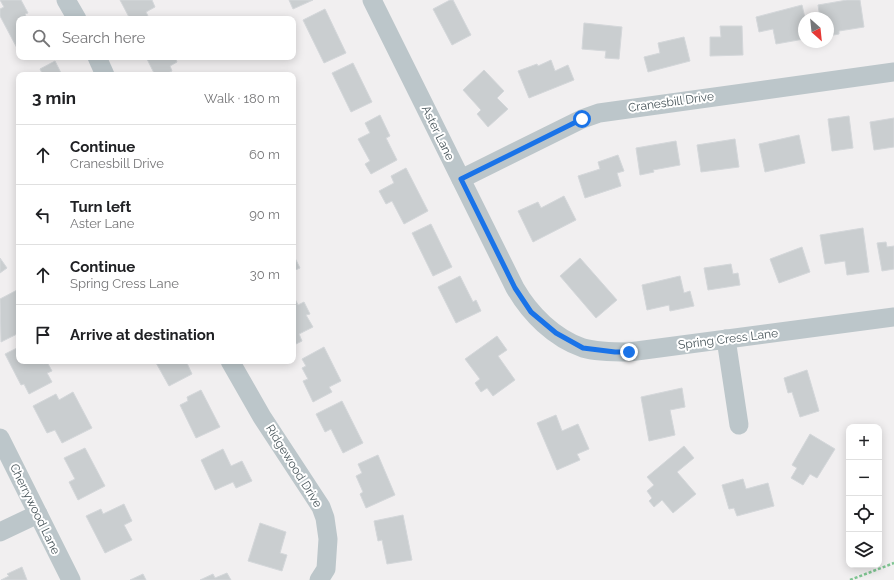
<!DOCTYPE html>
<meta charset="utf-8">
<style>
:root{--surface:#fff;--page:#f6f6f6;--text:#202124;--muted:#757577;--line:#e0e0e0}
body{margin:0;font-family:Raleway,sans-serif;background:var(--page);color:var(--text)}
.controls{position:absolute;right:12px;bottom:12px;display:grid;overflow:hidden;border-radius:8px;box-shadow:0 2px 10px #0003}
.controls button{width:36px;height:36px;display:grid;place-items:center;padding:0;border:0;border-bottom:1px solid var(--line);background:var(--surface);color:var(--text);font:20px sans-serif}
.compass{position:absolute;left:798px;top:12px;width:36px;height:36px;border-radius:50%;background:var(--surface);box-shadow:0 2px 10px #0003;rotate:153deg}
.stop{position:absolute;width:12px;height:12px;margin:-9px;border:3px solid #1a73e8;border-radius:50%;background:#fff}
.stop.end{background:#1a73e8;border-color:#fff;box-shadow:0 1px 4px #0008}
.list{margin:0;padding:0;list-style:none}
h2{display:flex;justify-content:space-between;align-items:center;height:52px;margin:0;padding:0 16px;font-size:17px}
h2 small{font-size:13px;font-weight:400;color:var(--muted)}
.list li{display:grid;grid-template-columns:26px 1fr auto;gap:12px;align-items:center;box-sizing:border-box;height:60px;padding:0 16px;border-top:1px solid var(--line)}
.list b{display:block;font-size:15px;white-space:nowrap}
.list p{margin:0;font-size:13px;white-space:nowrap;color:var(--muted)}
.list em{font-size:13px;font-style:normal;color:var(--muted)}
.icon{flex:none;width:22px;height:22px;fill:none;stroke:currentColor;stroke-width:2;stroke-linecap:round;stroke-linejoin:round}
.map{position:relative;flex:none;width:894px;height:580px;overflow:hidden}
.search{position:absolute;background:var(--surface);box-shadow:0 2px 10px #0003;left:16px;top:16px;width:280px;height:44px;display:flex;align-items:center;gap:10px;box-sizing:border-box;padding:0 14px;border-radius:8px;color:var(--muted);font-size:15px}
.panel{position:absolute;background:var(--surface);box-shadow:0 2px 10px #0003;left:16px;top:72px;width:280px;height:292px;border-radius:8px}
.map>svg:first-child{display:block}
</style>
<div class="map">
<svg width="894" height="580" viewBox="0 0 894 580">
<rect width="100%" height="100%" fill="#f1eff0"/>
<g fill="#caced0" stroke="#d4d7da">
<polygon points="0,0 21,0 28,13 25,14 27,19 19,19 18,50 0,16 0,9 4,7"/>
<polygon points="120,0 152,0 155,7 146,12 149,18 146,19 130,19"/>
<polygon points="289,0 313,0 293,9"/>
<polygon points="450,0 453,0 471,35 452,45 433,9"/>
<polygon points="847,0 860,0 864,27 839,31 839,34 828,36 828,18 820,18 818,5"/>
<polygon points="802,5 805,18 804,39 776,44 773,29 759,32 756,17"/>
<polygon points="325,9 346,53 324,63 303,20"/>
<polygon points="584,23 622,27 619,59 605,58 606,51 582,49"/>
<polygon points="720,26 742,26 743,55 710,56 710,37 721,37"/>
<polygon points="684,37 690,61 648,72 644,57 660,53 658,43"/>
<polygon points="146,57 175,57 177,62 170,66 172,71 164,75 155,75"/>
<polygon points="551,60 555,71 568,65 574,80 529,98 518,71 537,64 538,66"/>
<polygon points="55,61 62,75 43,75 40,69"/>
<polygon points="353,63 372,102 351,112 332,73"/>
<polygon points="484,70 504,91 497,98 508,109 488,127 477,114 481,110 463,90"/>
<polygon points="380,115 390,136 386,138 397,160 371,174 365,164 370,161 358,139 370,133 365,123"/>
<polygon points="849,116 853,148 832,151 828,119"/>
<polygon points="894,118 894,147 874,150 870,122"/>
<polygon points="799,135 805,163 765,172 759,144"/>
<polygon points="735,139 739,167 701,172 697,145"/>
<polygon points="676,141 680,165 653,170 654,172 640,175 636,148"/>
<polygon points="618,155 624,171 617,173 621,186 585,198 578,176 600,169 598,162"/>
<polygon points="406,168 428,211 404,224 392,201 386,204 379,191 394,183 391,176"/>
<polygon points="564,196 576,220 533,242 518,211 538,202 541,208"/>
<polygon points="431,224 452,267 433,276 412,233"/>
<polygon points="863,228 869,272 847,275 845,261 825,264 820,235"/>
<polygon points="886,242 887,247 894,246 894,269 882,271 877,243"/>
<polygon points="802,247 810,272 779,283 770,259"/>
<polygon points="293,254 300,268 293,271"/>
<polygon points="0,258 7,268 0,273"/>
<polygon points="580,258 617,300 596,318 560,276"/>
<polygon points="731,264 733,274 738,273 740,285 708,290 704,268"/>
<polygon points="460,276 473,302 476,300 481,311 456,323 438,287"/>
<polygon points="680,276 684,293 690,291 694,306 670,311 669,305 647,310 642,285"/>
<polygon points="19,289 19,314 17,315 19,333 1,342 0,299"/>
<polygon points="293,295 298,305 304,302 310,314 306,315 313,327 299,334 302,341 294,345"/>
<polygon points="497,336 507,350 498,356 515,380 493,396 487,388 481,392 475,383 480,379 465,359"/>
<polygon points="19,347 19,361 41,361 43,364 47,362 52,371 47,373 52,382 29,394 24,384 21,385 5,354"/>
<polygon points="324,347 341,381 329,387 332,392 313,402 303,381 308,379 302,368 306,366 302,359"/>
<polygon points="155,361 186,361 192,374 169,386"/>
<polygon points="807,370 819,411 800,417 792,392 788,393 784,378"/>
<polygon points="682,388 685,407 670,410 675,435 649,441 641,397"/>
<polygon points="201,390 220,427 196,438 180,405 188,401 187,397"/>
<polygon points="73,392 92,428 62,443 55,430 47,433 33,406 56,394 59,400"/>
<polygon points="342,401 363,443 343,453 331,429 325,432 316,414"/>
<polygon points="556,415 562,431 578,424 589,449 577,454 580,460 557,470 537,423"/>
<polygon points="810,434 835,449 817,478 810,474 803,485 791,478 797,468 792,465"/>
<polygon points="684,446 694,458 677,472 696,494 673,513 662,500 654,507 649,501 652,498 647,491 654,485 647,477"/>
<polygon points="85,448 105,486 78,500 69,482 75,479 64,458"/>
<polygon points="223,449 231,466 242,461 252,481 236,488 233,482 215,490 201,460"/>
<polygon points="378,455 395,495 366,508 360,494 363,492 356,476 362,473 358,464"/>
<polygon points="743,479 746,489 768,483 774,506 737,516 734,508 729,509 722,485"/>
<polygon points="124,504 132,521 124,525 132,540 105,553 86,516 101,509 103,514"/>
<polygon points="403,515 412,560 387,564 382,540 378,541 374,521"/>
<polygon points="260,523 286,532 280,553 287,555 282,571 248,561"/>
<polygon points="22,567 27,580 1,580 9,576 7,574"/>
<polygon points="227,573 231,580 200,580 213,574 215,578"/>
<polygon points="143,574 146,580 130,580"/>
</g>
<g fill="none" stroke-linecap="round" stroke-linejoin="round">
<polyline stroke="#7ec591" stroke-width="2.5" stroke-dasharray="3 2" stroke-linecap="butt" points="850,580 894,563"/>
<g stroke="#bcc6ca" stroke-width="19">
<polyline points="66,0 77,19"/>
<path d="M372 0 515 288C530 314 554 338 583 348 597 352 615 352 629 352L894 317"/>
<polyline points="97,57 105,75"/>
<polyline points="461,179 582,119 599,113 894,72"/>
<polyline points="726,339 739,425"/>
<polyline points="230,361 262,417 321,507 325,518 328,539 326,569 319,580"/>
<polyline points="0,438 71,580"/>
<polyline points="0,532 38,514"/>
</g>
</g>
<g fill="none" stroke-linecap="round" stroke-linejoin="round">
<polyline stroke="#1a73e8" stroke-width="5" points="582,119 461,179 515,288 531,312 556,333 583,348 615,352 629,352"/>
</g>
<g text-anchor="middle" stroke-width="4" stroke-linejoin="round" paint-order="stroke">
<g font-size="12" fill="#49565b" stroke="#fff">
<text transform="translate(671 102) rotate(-8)" y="4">Cranesbill Drive</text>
<text transform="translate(438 133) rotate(64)" y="4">Aster Lane</text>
<text transform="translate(728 339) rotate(-7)" y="4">Spring Cress Lane</text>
<text transform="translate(294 466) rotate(58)" y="4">Ridgewood Drive</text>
<text transform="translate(35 509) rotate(64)" y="4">Cherrywood Lane</text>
</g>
</g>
</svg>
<div class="controls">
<button>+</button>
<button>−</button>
<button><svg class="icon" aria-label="locate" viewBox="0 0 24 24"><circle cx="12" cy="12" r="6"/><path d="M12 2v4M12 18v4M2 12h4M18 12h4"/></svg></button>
<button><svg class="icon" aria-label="layers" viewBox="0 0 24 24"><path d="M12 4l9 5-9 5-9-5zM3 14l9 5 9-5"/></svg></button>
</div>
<svg class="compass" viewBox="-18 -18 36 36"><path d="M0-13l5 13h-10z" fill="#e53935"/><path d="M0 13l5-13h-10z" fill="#757577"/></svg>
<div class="stop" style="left:582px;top:119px"></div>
<div class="stop end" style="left:629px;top:352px"></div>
<div class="search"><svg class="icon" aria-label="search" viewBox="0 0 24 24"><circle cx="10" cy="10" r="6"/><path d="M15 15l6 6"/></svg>Search here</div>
<section class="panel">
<h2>3 min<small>Walk · 180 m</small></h2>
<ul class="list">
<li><svg class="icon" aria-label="ahead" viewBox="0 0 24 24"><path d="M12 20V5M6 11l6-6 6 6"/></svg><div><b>Continue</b><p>Cranesbill Drive</p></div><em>60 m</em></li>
<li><svg class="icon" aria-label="left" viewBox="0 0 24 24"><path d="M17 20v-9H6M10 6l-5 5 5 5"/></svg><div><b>Turn left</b><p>Aster Lane</p></div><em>90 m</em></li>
<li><svg class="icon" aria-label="ahead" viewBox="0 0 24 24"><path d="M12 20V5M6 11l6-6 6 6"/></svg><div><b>Continue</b><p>Spring Cress Lane</p></div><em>30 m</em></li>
<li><svg class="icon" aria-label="arrive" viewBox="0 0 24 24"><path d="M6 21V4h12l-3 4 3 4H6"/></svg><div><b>Arrive at destination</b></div></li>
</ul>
</section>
</div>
